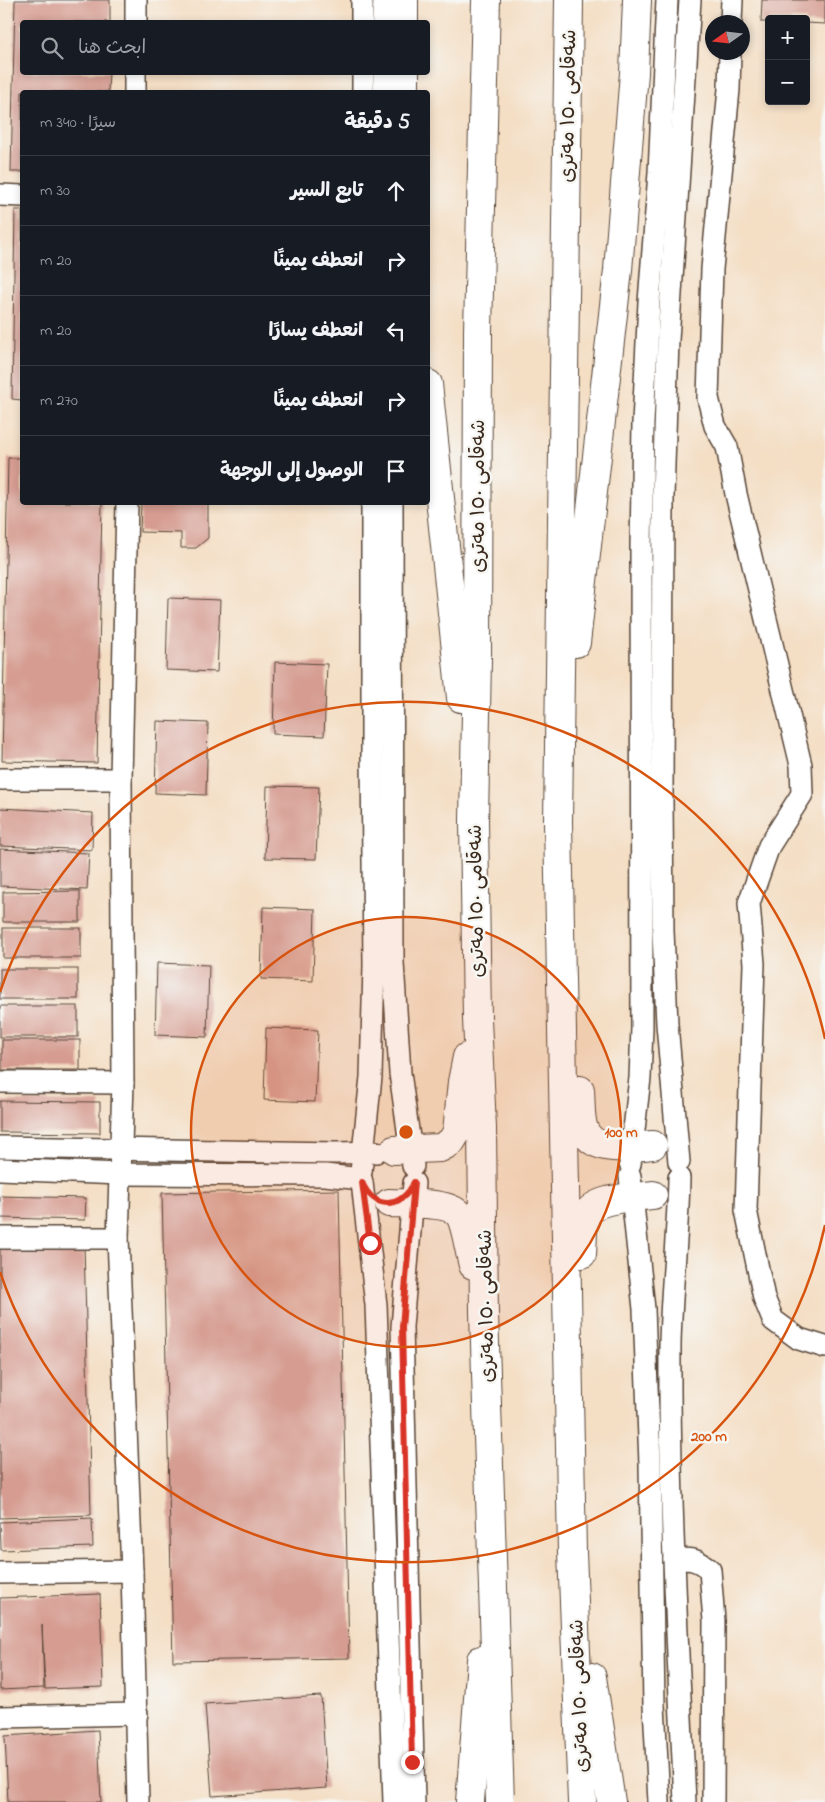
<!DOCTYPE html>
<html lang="ar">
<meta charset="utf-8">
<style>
:root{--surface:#171b24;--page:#20242c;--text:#f1f3f6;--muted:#9ea1a6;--line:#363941}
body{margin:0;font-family:"Indie Flower","Playpen Sans Arabic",sans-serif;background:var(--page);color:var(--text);direction:rtl}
.controls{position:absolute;right:15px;top:15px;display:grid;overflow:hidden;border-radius:5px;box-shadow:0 2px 8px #0003}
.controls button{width:45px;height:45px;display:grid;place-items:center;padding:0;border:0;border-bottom:1px solid var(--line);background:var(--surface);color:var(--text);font:25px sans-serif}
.compass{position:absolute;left:705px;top:15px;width:45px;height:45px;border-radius:50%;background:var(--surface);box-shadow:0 2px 8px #0003;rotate:256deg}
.stop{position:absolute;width:15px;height:15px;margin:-11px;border:4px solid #d93025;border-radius:50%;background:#fff}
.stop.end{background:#d93025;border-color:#fff;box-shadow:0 1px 5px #0008}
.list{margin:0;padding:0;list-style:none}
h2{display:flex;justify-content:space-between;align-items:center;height:65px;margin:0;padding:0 20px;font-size:21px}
h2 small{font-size:16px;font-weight:400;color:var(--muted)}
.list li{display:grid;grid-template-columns:32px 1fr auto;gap:15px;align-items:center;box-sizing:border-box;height:70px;padding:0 20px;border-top:1px solid var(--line)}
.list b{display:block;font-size:19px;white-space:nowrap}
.list em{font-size:16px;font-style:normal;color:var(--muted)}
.icon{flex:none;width:28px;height:28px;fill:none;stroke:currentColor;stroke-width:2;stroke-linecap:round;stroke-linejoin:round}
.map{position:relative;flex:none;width:825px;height:1802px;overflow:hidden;direction:ltr}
.search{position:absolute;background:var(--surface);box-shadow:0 2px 8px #0003;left:20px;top:20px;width:410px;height:55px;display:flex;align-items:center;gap:12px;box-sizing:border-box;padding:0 18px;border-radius:5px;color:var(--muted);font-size:19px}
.panel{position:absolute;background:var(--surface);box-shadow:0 2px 8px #0003;left:20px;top:90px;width:410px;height:415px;border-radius:5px;direction:rtl}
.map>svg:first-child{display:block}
</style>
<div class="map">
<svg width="825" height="1802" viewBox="0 0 825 1802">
<rect width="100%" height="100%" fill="#f6f6f2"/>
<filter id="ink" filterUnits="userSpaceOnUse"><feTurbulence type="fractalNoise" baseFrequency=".02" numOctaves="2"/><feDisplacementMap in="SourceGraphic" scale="10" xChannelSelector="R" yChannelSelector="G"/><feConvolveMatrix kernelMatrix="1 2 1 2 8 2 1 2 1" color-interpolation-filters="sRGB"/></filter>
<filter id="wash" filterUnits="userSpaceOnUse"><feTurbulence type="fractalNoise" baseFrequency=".0096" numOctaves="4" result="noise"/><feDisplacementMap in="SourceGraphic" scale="20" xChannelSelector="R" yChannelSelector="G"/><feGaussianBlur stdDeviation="1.12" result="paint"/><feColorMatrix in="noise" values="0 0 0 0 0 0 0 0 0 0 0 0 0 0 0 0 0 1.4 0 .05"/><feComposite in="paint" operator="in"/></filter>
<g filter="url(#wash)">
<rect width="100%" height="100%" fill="#f4dec4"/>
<g id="blocks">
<g fill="#d69c91">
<polygon points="15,0 110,0 110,22 22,22 22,72 109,72 108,92 22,92 22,172 11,172"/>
<polygon points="762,0 825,0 825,24 806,23 806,19 769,19 769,22 761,22"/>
<polygon points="15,210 22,210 22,400 12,399"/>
<polygon points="8,458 22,458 22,502 102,502 97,763 2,761"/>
<polygon points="141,502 208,502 208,538 196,548 181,548 181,533 140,532"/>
<polygon points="168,598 220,600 217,672 166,670"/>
<polygon points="275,662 327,664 324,736 273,734"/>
<polygon points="157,721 208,723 206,795 155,793"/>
<polygon points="267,786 319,787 316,859 265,858"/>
<polygon points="0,808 93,813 92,850 0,846"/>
<polygon points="0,849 89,853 87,890 0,886"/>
<polygon points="80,891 80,922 3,922 3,892"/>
<polygon points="263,907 315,909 313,981 261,979"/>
<rect x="3" y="928" width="78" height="30"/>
<polygon points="157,963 209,965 207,1037 155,1035"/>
<rect x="0" y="969" width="78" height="30"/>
<rect x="0" y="1006" width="78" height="31"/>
<polygon points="266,1028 318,1030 315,1102 264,1100"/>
<rect x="2" y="1040" width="78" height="30"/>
<polygon points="0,1101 100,1102 100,1133 0,1132"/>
<polygon points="339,1190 349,1658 173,1661 162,1193"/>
<polygon points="0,1196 86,1198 85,1220 0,1218"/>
<polygon points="84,1244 91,1515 0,1518 0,1247"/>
<polygon points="92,1518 93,1547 1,1550 0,1522"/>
<polygon points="100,1594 103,1687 45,1689 42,1625 44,1688 0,1690 0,1598"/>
<polygon points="321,1696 327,1788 212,1796 205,1704"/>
<polygon points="98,1730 101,1802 8,1802 5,1736"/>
</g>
</g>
</g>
<g filter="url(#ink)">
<use href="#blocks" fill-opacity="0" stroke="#574537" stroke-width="1"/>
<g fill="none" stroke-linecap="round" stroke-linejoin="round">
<g stroke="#574537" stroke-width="24">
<g id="minor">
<polyline points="136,22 136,0"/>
<polyline points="362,22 362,0"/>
<polyline points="383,22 384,0"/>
<polyline points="731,22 732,0"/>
<polyline points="730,52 729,89 712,269 708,398 715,426 727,447 736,494 801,765 802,794 769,846 749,903 754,964 746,1210 764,1298 773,1320 799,1339 825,1347"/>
<polyline points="363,72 363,92"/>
<polyline points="384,72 384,92"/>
<polyline points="135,92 135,72"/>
<polyline points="0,195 22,196"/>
<polyline points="127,502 121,779 123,1083 118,1238 132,1571 138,1802"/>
<polyline points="392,502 393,963 400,1073 413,1166"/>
<polyline points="0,779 121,779"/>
<polyline points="0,1082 123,1083"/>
<polyline points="0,1147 337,1153 376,1152"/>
<polyline points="679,1162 667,1024 663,931 662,799 663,496 668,340 690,0"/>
<polyline points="630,1164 640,1078 642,1028 641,546 643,423 649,302 659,173 667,0"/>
<polyline points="0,1169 120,1174 325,1175 361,1179"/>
<polyline points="361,1172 371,1077 374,966 372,754 372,502"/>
<polyline points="630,1176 644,1309 650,1464 654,1705 659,1802"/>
<path d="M679 1178C678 1234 671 1289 670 1345 669 1497 678 1650 685 1802"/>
<polyline points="362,1182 376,1305 394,1802"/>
<polyline points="0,1238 118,1238"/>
<path d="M674 1559C691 1559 696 1558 710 1570L714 1621 713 1802"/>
<polyline points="0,1573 132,1571"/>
<polyline points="0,1717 137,1714"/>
<polyline points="414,1802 402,1327 414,1183"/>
</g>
</g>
<g stroke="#574537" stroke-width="30">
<g id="highway">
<polyline points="486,0 478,331 477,659 474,821 477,1019 482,1128 484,1313 500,1802"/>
<polyline points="569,0 558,822 572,1552 582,1802"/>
<polyline points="404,22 404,0"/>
<polyline points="405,72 405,92"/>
<polyline points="428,384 461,698"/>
<polyline points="576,643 618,270 634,73 637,0"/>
<path d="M580 1090C581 1102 580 1115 583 1126 590 1155 631 1147 653 1145"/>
<polyline points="394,1150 440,1148 451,1142 457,1132 462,1082 467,1057"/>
<path d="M389 1203C405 1204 451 1201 460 1216 466 1226 469 1252 473 1265"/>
<path d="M582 1254C583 1243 582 1229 585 1218 592 1196 633 1198 653 1195"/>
<polyline points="592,1677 611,1802"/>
<polyline points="470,1802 481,1660"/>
</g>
</g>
<use href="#minor" stroke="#fff" stroke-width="21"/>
<use href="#highway" stroke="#fff" stroke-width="28"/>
</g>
</g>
<g fill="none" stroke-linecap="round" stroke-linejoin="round" filter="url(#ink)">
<path stroke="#d93025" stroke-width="6" d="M370 1243 362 1182C373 1210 402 1210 414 1182L402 1327 412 1762"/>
</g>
<circle cx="406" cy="1132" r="215" fill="#d7540e" fill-opacity=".12"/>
<g fill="none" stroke="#d7540e" stroke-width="2.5">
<circle cx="406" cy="1132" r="215"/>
<path d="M825 1225A429 429 0 0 1 0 1272M0 992A429 429 0 0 1 825 1039"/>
</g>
<g text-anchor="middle" stroke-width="5" stroke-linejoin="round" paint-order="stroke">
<g font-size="20" fill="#3b2a1e" stroke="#f6f6f2">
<text transform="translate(567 106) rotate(-89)" y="7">شەقامی ١٥٠ مەتری</text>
<text transform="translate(477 496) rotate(-90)" y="7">شەقامی ١٥٠ مەتری</text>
<text transform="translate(475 901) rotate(-91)" y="7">شەقامی ١٥٠ مەتری</text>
<text transform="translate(485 1306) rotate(-91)" y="7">شەقامی ١٥٠ مەتری</text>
<text transform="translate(578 1696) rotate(-92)" y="7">شەقامی ١٥٠ مەتری</text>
</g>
</g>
<circle cx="406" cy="1132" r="8" fill="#d7540e" stroke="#f6f6f2" stroke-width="2.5"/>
<g font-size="15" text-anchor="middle" font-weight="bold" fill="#d7540e" stroke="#f6f6f2" stroke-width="5" stroke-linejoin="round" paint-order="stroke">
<text x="621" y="1137">100 m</text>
<text x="709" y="1441">200 m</text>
</g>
</svg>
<div class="controls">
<button>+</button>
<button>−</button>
</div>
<svg class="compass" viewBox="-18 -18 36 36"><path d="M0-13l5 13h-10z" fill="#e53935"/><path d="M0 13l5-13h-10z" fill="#9ea1a6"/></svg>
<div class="stop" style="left:370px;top:1243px"></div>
<div class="stop end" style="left:412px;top:1762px"></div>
<div class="search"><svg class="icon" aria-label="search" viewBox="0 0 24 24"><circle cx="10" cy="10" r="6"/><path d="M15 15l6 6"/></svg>ابحث هنا</div>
<section class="panel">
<h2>5 دقيقة<small>سيرًا · 340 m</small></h2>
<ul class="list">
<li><svg class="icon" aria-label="ahead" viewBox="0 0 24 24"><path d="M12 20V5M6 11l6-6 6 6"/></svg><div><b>تابع السير</b></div><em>30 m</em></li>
<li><svg class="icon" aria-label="right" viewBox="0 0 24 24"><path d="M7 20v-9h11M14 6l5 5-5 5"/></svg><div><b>انعطف يمينًا</b></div><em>20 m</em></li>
<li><svg class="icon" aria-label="left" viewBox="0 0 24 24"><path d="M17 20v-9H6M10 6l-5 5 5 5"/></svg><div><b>انعطف يسارًا</b></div><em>20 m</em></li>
<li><svg class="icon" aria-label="right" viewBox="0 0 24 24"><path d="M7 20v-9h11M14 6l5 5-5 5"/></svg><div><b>انعطف يمينًا</b></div><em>270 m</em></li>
<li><svg class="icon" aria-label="arrive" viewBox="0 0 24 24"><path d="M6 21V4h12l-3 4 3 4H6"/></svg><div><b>الوصول إلى الوجهة</b></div></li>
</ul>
</section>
</div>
